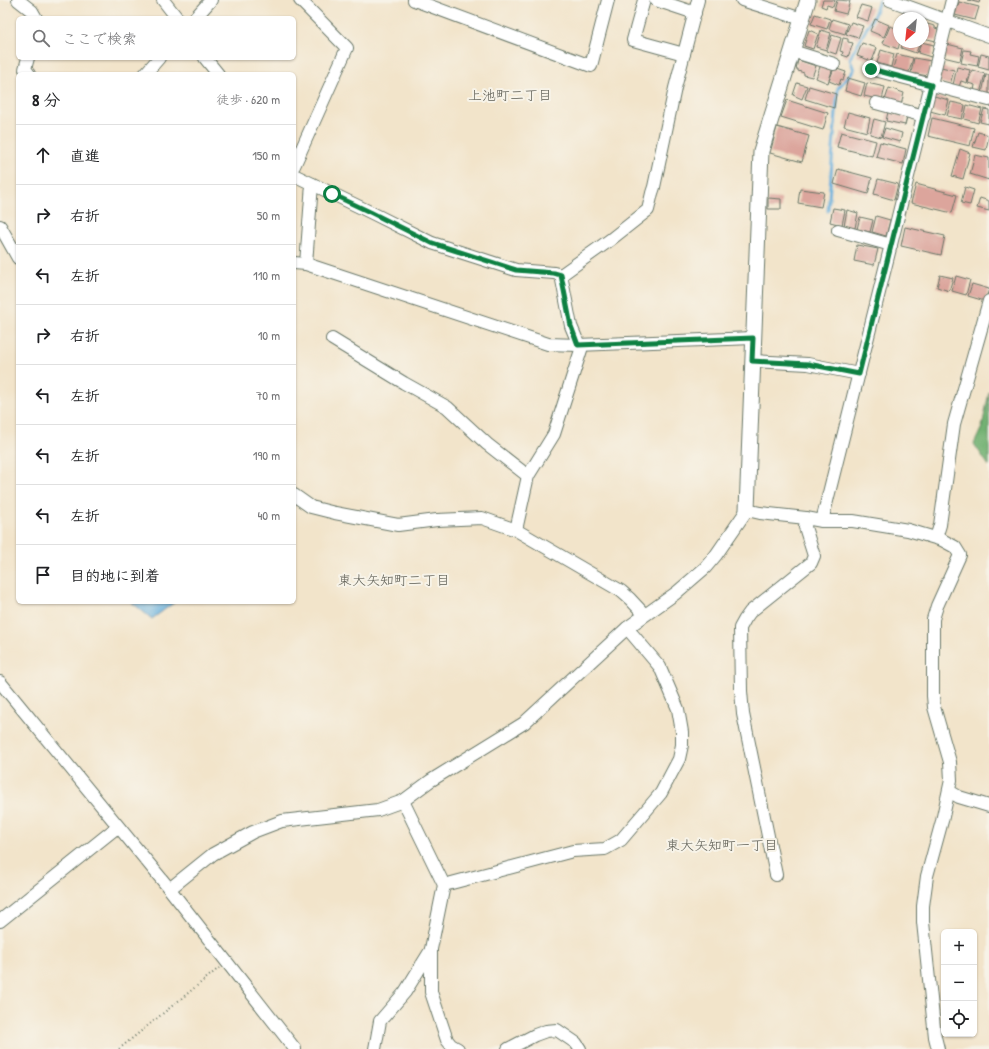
<!DOCTYPE html>
<html lang="ja">
<meta charset="utf-8">
<style>
:root{--surface:#fff;--page:#f2f2f2;--text:#202124;--muted:#757577;--line:#e0e0e0}
body{margin:0;font-family:"Patrick Hand","Klee One",sans-serif;background:var(--page);color:var(--text)}
.controls{position:absolute;right:12px;bottom:12px;display:grid;overflow:hidden;border-radius:6px;box-shadow:0 1px 3px #0004}
.controls button{width:36px;height:36px;display:grid;place-items:center;padding:0;border:0;border-bottom:1px solid var(--line);background:var(--surface);color:var(--text);font:20px sans-serif}
.compass{position:absolute;left:893px;top:12px;width:36px;height:36px;border-radius:50%;background:var(--surface);box-shadow:0 1px 3px #0004;rotate:207deg}
.stop{position:absolute;width:12px;height:12px;margin:-9px;border:3px solid #0b8043;border-radius:50%;background:#fff}
.stop.end{background:#0b8043;border-color:#fff;box-shadow:0 1px 4px #0008}
.list{margin:0;padding:0;list-style:none}
h2{display:flex;justify-content:space-between;align-items:center;height:52px;margin:0;padding:0 16px;font-size:17px}
h2 small{font-size:13px;font-weight:400;color:var(--muted)}
.list li{display:grid;grid-template-columns:26px 1fr auto;gap:12px;align-items:center;box-sizing:border-box;height:60px;padding:0 16px;border-top:1px solid var(--line)}
.list b{display:block;font-size:15px;white-space:nowrap}
.list em{font-size:13px;font-style:normal;color:var(--muted)}
.icon{flex:none;width:22px;height:22px;fill:none;stroke:currentColor;stroke-width:2;stroke-linecap:round;stroke-linejoin:round}
.map{position:relative;flex:none;width:989px;height:1049px;overflow:hidden}
.search{position:absolute;background:var(--surface);box-shadow:0 1px 3px #0004;left:16px;top:16px;width:280px;height:44px;display:flex;align-items:center;gap:10px;box-sizing:border-box;padding:0 14px;border-radius:6px;color:var(--muted);font-size:15px}
.panel{position:absolute;background:var(--surface);box-shadow:0 1px 3px #0004;left:16px;top:72px;width:280px;height:532px;border-radius:6px}
.map>svg:first-child{display:block}
</style>
<div class="map">
<svg width="989" height="1049" viewBox="0 0 989 1049">
<rect width="100%" height="100%" fill="#f7f3e8"/>
<filter id="ink" filterUnits="userSpaceOnUse"><feTurbulence type="fractalNoise" baseFrequency=".025" numOctaves="2"/><feDisplacementMap in="SourceGraphic" scale="8" xChannelSelector="R" yChannelSelector="G"/><feConvolveMatrix kernelMatrix="1 2 1 2 8 2 1 2 1" color-interpolation-filters="sRGB"/></filter>
<filter id="wash" filterUnits="userSpaceOnUse"><feTurbulence type="fractalNoise" baseFrequency=".012" numOctaves="4" result="noise"/><feDisplacementMap in="SourceGraphic" scale="16" xChannelSelector="R" yChannelSelector="G"/><feGaussianBlur stdDeviation="0.9" result="paint"/><feColorMatrix in="noise" values="0 0 0 0 0 0 0 0 0 0 0 0 0 0 0 0 0 1.4 0 .05"/><feComposite in="paint" operator="in"/></filter>
<g filter="url(#wash)">
<rect width="100%" height="100%" fill="#f2e4ca"/>
<polygon fill="#72b172" stroke="#487753" points="989,392 989,466 974,444 982,427"/>
<polygon fill="#65afdd" stroke="#427688" points="131,602 175,602 152,619"/>
<g fill="none" stroke-linecap="round" stroke-linejoin="round">
<polyline stroke="#65afdd" stroke-width="3" points="828,211 838,88 854,70 850,59 852,54 874,15 879,1"/>
</g>
<g id="blocks">
<g fill="#dca59c">
<polygon points="823,0 835,0 833,7 827,5 826,8 821,6"/>
<polygon points="837,0 850,1 846,14 834,11"/>
<polygon points="968,0 980,0 979,3"/>
<polygon points="959,2 979,7 975,20 955,15"/>
<polygon points="861,5 872,8 868,21 856,17"/>
<polygon points="904,11 911,14 909,18 901,18"/>
<polygon points="815,14 830,19 827,29 811,24"/>
<polygon points="832,19 848,24 845,34 829,29"/>
<polygon points="875,19 889,25 884,37 870,31"/>
<polygon points="851,22 863,26 858,38 846,34"/>
<polygon points="927,24 935,26 935,28 938,29 938,31 939,32 936,41 923,38"/>
<polygon points="890,26 899,29 899,42 900,42 898,49 883,43"/>
<polygon points="809,30 818,34 813,49 804,46"/>
<polygon points="821,30 831,33 826,50 816,47"/>
<polygon points="832,35 841,38 836,54 827,51"/>
<polygon points="843,38 848,39 848,42 853,43 848,57 842,55 843,52 840,51"/>
<polygon points="903,42 920,42 916,53 901,48"/>
<polygon points="921,42 934,45 931,57 918,53"/>
<polygon points="862,43 877,48 872,61 857,56"/>
<polygon points="947,44 963,48 960,61 943,57"/>
<polygon points="881,50 894,54 891,67 877,63"/>
<polygon points="964,50 971,51 970,54 979,56 977,66 961,63"/>
<polygon points="897,54 913,58 909,72 893,68"/>
<polygon points="981,54 989,56 989,70 978,67"/>
<polygon points="914,58 931,61 928,76 911,73"/>
<polygon points="798,60 816,66 812,77 804,75 804,73 798,71 798,69 796,69"/>
<polygon points="821,64 833,68 828,83 816,78"/>
<polygon points="941,67 954,70 950,85 938,81"/>
<polygon points="957,67 970,70 967,83 961,81 959,87 953,85"/>
<polygon points="834,68 846,72 843,80 841,79 839,85 829,81"/>
<polygon points="972,70 985,74 980,93 974,91 975,85 968,83"/>
<polygon points="986,75 989,75 989,94 982,93"/>
<polygon points="848,78 865,83 861,96 845,91"/>
<polygon points="797,83 807,86 802,99 793,95"/>
<polygon points="867,83 885,87 882,100 864,96"/>
<polygon points="809,86 836,94 834,108 805,99"/>
<polygon points="889,88 904,93 901,105 885,100"/>
<polygon points="934,96 949,100 945,115 930,111"/>
<polygon points="787,100 828,113 823,130 781,117"/>
<polygon points="951,102 965,105 962,119 947,116"/>
<polygon points="967,105 982,109 978,123 964,119"/>
<polygon points="984,109 989,110 989,124 980,122"/>
<polygon points="848,112 870,118 867,132 844,126"/>
<polygon points="888,112 907,117 905,125 886,121"/>
<polygon points="932,118 974,128 970,146 928,136"/>
<polygon points="874,119 885,122 881,137 870,134"/>
<polygon points="777,127 809,136 802,162 770,153"/>
<polygon points="885,128 902,133 900,142 882,137"/>
<polygon points="841,132 876,141 872,156 837,147"/>
<polygon points="978,132 989,135 986,150 973,147"/>
<polygon points="880,142 906,149 903,164 876,157"/>
<polygon points="960,149 970,153 963,179 952,176"/>
<polygon points="975,155 989,158 989,180 970,174"/>
<polygon points="838,169 872,178 868,194 834,184"/>
<polygon points="878,179 898,184 894,200 874,194"/>
<polygon points="916,184 957,195 952,213 911,203"/>
<polygon points="965,187 974,190 970,205 961,203"/>
<polygon points="800,189 824,192 821,207 798,203"/>
<polygon points="768,198 781,199 781,209 768,209"/>
<polygon points="980,198 989,201 989,211 977,208"/>
<polygon points="833,208 845,210 842,225 830,222"/>
<polygon points="847,210 858,213 855,228 844,226"/>
<polygon points="876,216 890,220 886,236 872,232"/>
<polygon points="860,217 873,220 870,232 857,229"/>
<polygon points="905,227 945,236 941,255 901,246"/>
<polygon points="857,245 878,249 874,265 854,261"/>
<polygon points="940,275 953,278 949,291 937,287"/>
<polygon points="956,276 970,280 966,295 952,291"/>
<polygon points="972,284 989,289 985,301 968,296"/>
</g>
</g>
</g>
<g filter="url(#ink)">
<use href="#blocks" fill-opacity="0" stroke="#697768" stroke-width="1"/>
<g fill="none" stroke-linecap="round" stroke-linejoin="round">
<g stroke="#697768" stroke-width="14">
<g id="minor">
<polyline points="18,0 32,11 36,18"/>
<polyline points="163,0 177,18"/>
<polyline points="414,0 591,66 608,0"/>
<polyline points="644,0 633,40 684,54"/>
<polyline points="656,0 695,13"/>
<polyline points="742,0 802,19"/>
<polyline points="890,0 989,36"/>
<polyline points="195,18 211,0"/>
<polyline points="792,51 834,64"/>
<polyline points="28,58 25,69 29,74"/>
<polyline points="205,58 218,74"/>
<polyline points="871,69 989,100"/>
<polyline points="145,74 159,58"/>
<polyline points="876,103 924,116"/>
<polyline points="294,166 347,48 300,0"/>
<polyline points="294,175 372,213 432,243 516,270 554,273 561,275 571,326 581,350 554,434 528,476 516,530"/>
<polyline points="0,226 18,258"/>
<polyline points="838,230 891,245"/>
<polyline points="294,263 306,264 312,184"/>
<polyline points="306,264 548,344 578,345 753,338"/>
<polyline points="561,275 610,240 648,210 652,193 654,187 675,88 698,0"/>
<polyline points="332,339 404,383 447,407 487,444 528,476"/>
<polyline points="753,361 808,364 859,374"/>
<polyline points="294,495 311,507 335,513 398,525 437,520 482,518 516,530 621,591 630,599 644,614"/>
<polyline points="822,521 952,0"/>
<polyline points="936,538 940,525 954,424 989,301"/>
<polyline points="0,682 168,887 295,1049"/>
<polyline points="949,791 959,797 989,806"/>
<polyline points="403,801 444,885 431,949 431,992 447,1040 451,1045 458,1049"/>
<polyline points="776,875 743,714 741,691 740,628 745,619 750,612 811,563 814,556 805,527 806,518"/>
<polyline points="444,885 573,851 605,849 621,840 661,793 679,759 682,745 682,732 678,709 660,667 627,628"/>
<polyline points="168,887 172,887 213,854 253,832 282,821 378,810 403,801 430,781 524,723 627,628 676,593 705,568 716,555 747,510 760,513 806,518 822,521 853,521 908,530 942,540 955,547 960,555 937,606 933,619 933,696 934,707 950,762 951,780 942,821 927,876 923,906 923,922 935,1037 938,1049"/>
<polyline points="0,921 116,828 120,829"/>
<polyline points="375,1049 380,1021 405,992 431,950"/>
<polyline points="508,1049 535,1035 546,1031 557,1030 576,1043 580,1049"/>
</g>
</g>
<g stroke="#697768" stroke-width="17">
<polyline id="tertiary" points="747,510 761,151 808,0"/>
</g>
<polyline stroke="#697768" stroke-width="2" stroke-dasharray="1 3" stroke-linecap="butt" points="119,1049 219,968"/>
<use href="#minor" stroke="#fff" stroke-width="12"/>
<use href="#tertiary" stroke="#fff" stroke-width="15"/>
</g>
</g>
<g fill="none" stroke-linecap="round" stroke-linejoin="round" filter="url(#ink)">
<polyline stroke="#0b8043" stroke-width="5" points="332,194 372,213 432,243 516,270 554,273 561,275 571,326 578,345 753,338 752,361 808,364 859,374 931,85 871,69"/>
</g>
<g text-anchor="middle" stroke-width="4" stroke-linejoin="round" paint-order="stroke">
<g font-size="14" fill="#616158" stroke="#f7f3e8">
<text x="510" y="100">上池町二丁目</text>
<text x="394" y="585">東大矢知町二丁目</text>
<text x="722" y="850">東大矢知町一丁目</text>
</g>
</g>
</svg>
<div class="controls">
<button>+</button>
<button>−</button>
<button><svg class="icon" aria-label="locate" viewBox="0 0 24 24"><circle cx="12" cy="12" r="6"/><path d="M12 2v4M12 18v4M2 12h4M18 12h4"/></svg></button>
</div>
<svg class="compass" viewBox="-18 -18 36 36"><path d="M0-13l5 13h-10z" fill="#e53935"/><path d="M0 13l5-13h-10z" fill="#757577"/></svg>
<div class="stop" style="left:332px;top:194px"></div>
<div class="stop end" style="left:871px;top:69px"></div>
<div class="search"><svg class="icon" aria-label="search" viewBox="0 0 24 24"><circle cx="10" cy="10" r="6"/><path d="M15 15l6 6"/></svg>ここで検索</div>
<section class="panel">
<h2>8 分<small>徒歩 · 620 m</small></h2>
<ul class="list">
<li><svg class="icon" aria-label="ahead" viewBox="0 0 24 24"><path d="M12 20V5M6 11l6-6 6 6"/></svg><div><b>直進</b></div><em>150 m</em></li>
<li><svg class="icon" aria-label="right" viewBox="0 0 24 24"><path d="M7 20v-9h11M14 6l5 5-5 5"/></svg><div><b>右折</b></div><em>50 m</em></li>
<li><svg class="icon" aria-label="left" viewBox="0 0 24 24"><path d="M17 20v-9H6M10 6l-5 5 5 5"/></svg><div><b>左折</b></div><em>110 m</em></li>
<li><svg class="icon" aria-label="right" viewBox="0 0 24 24"><path d="M7 20v-9h11M14 6l5 5-5 5"/></svg><div><b>右折</b></div><em>10 m</em></li>
<li><svg class="icon" aria-label="left" viewBox="0 0 24 24"><path d="M17 20v-9H6M10 6l-5 5 5 5"/></svg><div><b>左折</b></div><em>70 m</em></li>
<li><svg class="icon" aria-label="left" viewBox="0 0 24 24"><path d="M17 20v-9H6M10 6l-5 5 5 5"/></svg><div><b>左折</b></div><em>190 m</em></li>
<li><svg class="icon" aria-label="left" viewBox="0 0 24 24"><path d="M17 20v-9H6M10 6l-5 5 5 5"/></svg><div><b>左折</b></div><em>40 m</em></li>
<li><svg class="icon" aria-label="arrive" viewBox="0 0 24 24"><path d="M6 21V4h12l-3 4 3 4H6"/></svg><div><b>目的地に到着</b></div></li>
</ul>
</section>
</div>
